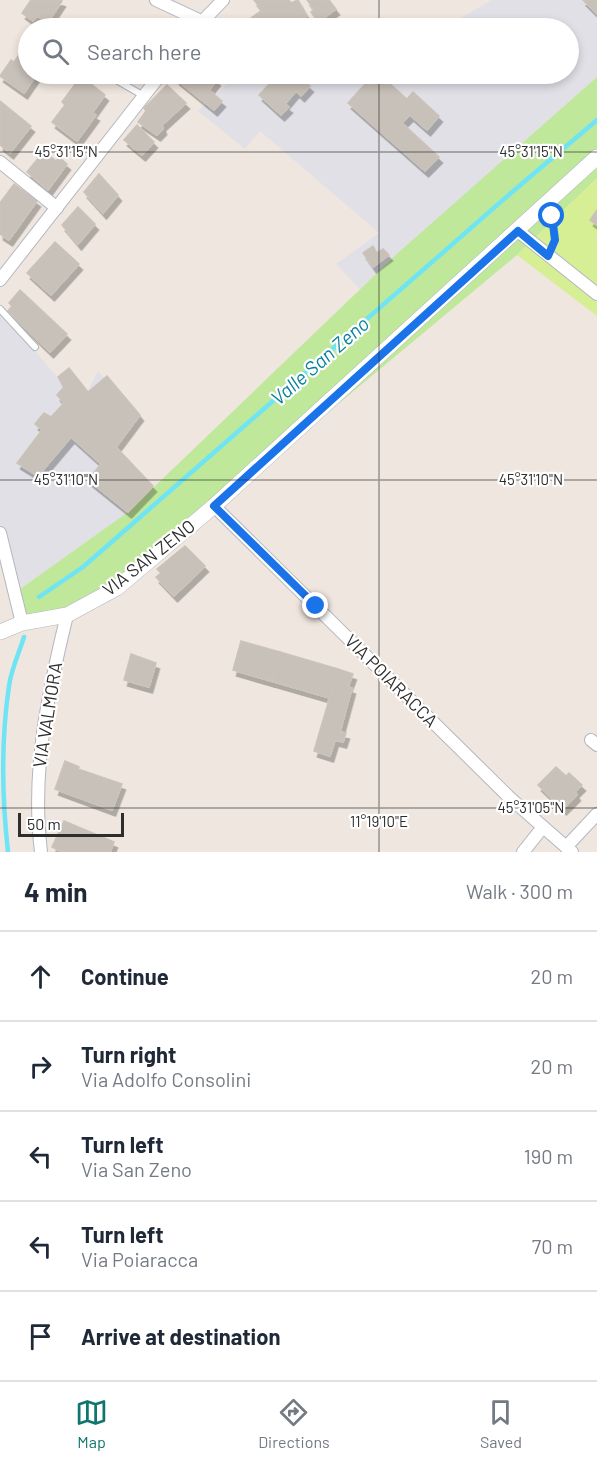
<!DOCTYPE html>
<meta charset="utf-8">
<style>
:root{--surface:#fff;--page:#f2f2f3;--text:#1f2937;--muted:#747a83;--line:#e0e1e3;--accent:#0f766e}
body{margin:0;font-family:Barlow,sans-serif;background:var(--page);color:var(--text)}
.scale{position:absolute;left:18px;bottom:15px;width:106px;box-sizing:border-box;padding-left:6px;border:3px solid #2d2d2d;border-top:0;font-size:16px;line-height:21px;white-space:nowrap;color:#2d2d2d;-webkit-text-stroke:4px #fff;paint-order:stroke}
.stop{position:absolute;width:18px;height:18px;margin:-14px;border:4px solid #1a73e8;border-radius:50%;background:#fff}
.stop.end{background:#1a73e8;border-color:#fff;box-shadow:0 2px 6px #0008}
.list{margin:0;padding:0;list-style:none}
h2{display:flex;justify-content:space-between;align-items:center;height:78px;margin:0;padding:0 24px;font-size:26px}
h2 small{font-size:20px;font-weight:400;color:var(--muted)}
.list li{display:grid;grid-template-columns:39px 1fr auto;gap:18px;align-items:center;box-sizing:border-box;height:90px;padding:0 24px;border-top:2px solid var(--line)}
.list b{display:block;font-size:22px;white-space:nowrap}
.list p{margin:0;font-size:20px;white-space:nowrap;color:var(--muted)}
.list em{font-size:20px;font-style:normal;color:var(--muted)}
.icon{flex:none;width:33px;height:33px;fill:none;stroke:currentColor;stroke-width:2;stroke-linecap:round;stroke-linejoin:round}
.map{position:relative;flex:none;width:597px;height:852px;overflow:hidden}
.search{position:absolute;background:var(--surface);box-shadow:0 3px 9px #0003;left:18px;right:18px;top:18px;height:66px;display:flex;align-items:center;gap:15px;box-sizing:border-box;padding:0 21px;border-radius:33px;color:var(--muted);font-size:22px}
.sheet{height:528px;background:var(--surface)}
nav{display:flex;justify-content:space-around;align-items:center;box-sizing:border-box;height:84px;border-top:2px solid var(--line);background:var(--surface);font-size:16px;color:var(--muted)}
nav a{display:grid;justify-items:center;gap:3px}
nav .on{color:var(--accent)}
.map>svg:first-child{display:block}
</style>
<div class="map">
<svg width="597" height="852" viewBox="0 0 597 852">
<defs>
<filter id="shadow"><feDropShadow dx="3.5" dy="6" stdDeviation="0" flood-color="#0004"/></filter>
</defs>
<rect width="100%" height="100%" fill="#efe6df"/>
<g fill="#e1e0e7">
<polygon points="492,0 597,0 597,77 360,289 336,264 379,233 260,131 245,149 198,111 238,74 568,74 568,28 443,28"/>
<polygon points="0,310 57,377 69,368 88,391 98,371 140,415 116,447 153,486 128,512 16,592 0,533"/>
</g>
<polygon fill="#bfe89a" points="597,77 597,178 517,255 117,588 67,615 22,623 16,592 128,512 399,252"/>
<polygon fill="#d6ef95" points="597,178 597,316 517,255"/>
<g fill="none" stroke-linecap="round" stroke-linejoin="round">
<g stroke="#6ee4f5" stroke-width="4.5">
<polyline points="39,597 83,567 511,193 597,120"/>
<path d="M8 852C2 798 1 740 9 686 11 670 19 653 24 637"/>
</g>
</g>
<g fill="#c8c1ba" stroke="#cbc2b8" stroke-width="1.5" filter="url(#shadow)">
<polygon points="31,0 60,0 62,1 48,22 37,16 33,21 22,13"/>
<polygon points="254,0 289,0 291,3 298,0 307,16 303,19 307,26 302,28 237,28 262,10"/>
<polygon points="307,0 329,0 336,9 318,22 311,12 314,9"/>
<polygon points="583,0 597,0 597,14"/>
<polygon points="28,49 28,74 37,74 24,93 0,76 11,60 14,62 21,52 25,55"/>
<polygon points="180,74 208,74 217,80 209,90 222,101 214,110 176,79"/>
<polygon points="274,74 296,74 310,86 301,96 296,91 285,104 289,107 281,115 259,95 276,77"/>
<polygon points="379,74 407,99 413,92 439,116 427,130 410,115 402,123 439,157 425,171 348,103 367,82 370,86"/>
<polygon points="81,76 105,95 92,113 96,115 77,141 52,122 65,105 62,102"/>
<polygon points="167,85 186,103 162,125 163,129 157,135 138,122 146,111 144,108"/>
<polygon points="0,101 31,126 10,153 0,145"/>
<polygon points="137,125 154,142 142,155 124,140"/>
<polygon points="44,151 56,161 59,157 67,164 48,190 27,172"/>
<polygon points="99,174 118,195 103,213 84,192"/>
<polygon points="14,184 37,201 9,240 0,234 0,203"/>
<polygon points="78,207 95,224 78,244 62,225"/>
<polygon points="597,210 597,225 590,220"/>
<polygon points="55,242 79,264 51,295 27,273"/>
<polygon points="373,246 377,253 383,249 389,255 373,267 363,253"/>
<polygon points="20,290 67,334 50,352 8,311 12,306 9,303"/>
<polygon points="69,368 88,392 107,376 140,415 116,447 153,486 128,512 88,480 101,464 71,437 38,476 17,463 42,430 35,424 44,413 51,417 64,403 57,395 64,387 58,377"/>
<polygon points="185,546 205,566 174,596 156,577 161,573 157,569"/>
<polygon points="241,641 280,652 271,681 233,670"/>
<polygon points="280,652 338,669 330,698 271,681"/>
<polygon points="131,654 156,663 149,687 124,680"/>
<polygon points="338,669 353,674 348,687 352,688 340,732 346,733 343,742 335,740 330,756 314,751"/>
<polygon points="65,761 79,767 78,769 122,784 112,810 55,789"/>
<polygon points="556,767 566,776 569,773 582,785 575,792 577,795 563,809 538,785"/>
<polygon points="64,821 114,842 110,852 62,852 52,847"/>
</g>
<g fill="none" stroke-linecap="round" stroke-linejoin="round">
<g stroke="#b3b7c1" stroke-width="8">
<g id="service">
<polyline points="106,74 144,96"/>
<polyline points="0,309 35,347"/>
</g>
</g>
<g stroke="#b3b7c1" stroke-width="14">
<g id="minor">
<polyline points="156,0 201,21"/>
<polyline points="196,28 223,0"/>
<polyline points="0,162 57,208"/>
<polyline points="518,231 597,294"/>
<polyline points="0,280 161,74"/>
<polyline points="214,506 510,798 572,852"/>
<polyline points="0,533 22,623"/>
<polyline points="591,740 597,745"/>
<polyline points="566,847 597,814"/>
<path d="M41 852C31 771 48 693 67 615"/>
<polyline points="523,852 543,827"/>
</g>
</g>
<g stroke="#b3b7c1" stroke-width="16">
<polyline id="tertiary" points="0,632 22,623 67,615 117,588 214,506 597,157"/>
</g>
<polyline stroke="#c8c8c8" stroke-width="2" stroke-dasharray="4.5 3" stroke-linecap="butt" points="552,217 553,243"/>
<use href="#service" stroke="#fff" stroke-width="6"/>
<use href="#minor" stroke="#fff" stroke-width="12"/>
<use href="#tertiary" stroke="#fff" stroke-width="15"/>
</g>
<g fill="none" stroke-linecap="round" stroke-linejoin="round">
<polyline stroke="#1a73e8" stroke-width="8" points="316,606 214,506 518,231 548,256 555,240 552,216"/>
</g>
<path fill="none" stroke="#2d2d2d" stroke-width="1.5" stroke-opacity="0.45" d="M379 0V28M379 74V852M0 152H597M0 480H597M0 808H597"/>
<g text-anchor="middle" stroke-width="4.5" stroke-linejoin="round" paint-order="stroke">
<g font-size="18" fill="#2d2d2d" stroke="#fff">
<text transform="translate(149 558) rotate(-38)" y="6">VIA SAN ZENO</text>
<text transform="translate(391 681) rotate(45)" y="6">VIA POIARACCA</text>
<text transform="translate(48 715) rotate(-81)" y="6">VIA VALMORA</text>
</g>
<g font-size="20" font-style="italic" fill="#0881a0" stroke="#fff">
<text transform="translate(320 361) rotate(-41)" y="7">Valle San Zeno</text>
</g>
</g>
<g font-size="15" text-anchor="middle" fill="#2d2d2d" stroke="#fff" stroke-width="4.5" stroke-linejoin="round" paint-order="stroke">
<text x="66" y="157">45°31'15"N</text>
<text x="531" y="157">45°31'15"N</text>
<text x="66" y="485">45°31'10"N</text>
<text x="531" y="485">45°31'10"N</text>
<text x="531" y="813">45°31'05"N</text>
<text x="379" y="827">11°19'10"E</text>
</g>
</svg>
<div class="scale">50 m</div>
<div class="stop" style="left:552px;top:216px"></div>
<div class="stop end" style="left:316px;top:606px"></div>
<div class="search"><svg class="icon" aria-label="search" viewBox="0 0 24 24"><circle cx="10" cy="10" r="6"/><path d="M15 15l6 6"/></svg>Search here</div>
</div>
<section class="sheet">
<h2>4 min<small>Walk · 300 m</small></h2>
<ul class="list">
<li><svg class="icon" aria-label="ahead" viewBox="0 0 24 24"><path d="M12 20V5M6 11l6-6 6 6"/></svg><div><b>Continue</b></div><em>20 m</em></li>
<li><svg class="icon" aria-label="right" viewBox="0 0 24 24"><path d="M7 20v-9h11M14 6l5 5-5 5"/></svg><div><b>Turn right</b><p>Via Adolfo Consolini</p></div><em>20 m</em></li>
<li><svg class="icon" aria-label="left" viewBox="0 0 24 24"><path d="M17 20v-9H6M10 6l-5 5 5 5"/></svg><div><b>Turn left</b><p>Via San Zeno</p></div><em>190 m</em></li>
<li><svg class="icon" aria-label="left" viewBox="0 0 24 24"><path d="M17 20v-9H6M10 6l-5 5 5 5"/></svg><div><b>Turn left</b><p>Via Poiaracca</p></div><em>70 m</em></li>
<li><svg class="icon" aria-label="arrive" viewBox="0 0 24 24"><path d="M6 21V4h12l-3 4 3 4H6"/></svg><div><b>Arrive at destination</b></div></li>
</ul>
</section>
<nav>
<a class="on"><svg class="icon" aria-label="map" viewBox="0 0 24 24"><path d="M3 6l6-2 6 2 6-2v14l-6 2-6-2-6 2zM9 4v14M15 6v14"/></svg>Map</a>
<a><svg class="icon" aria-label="directions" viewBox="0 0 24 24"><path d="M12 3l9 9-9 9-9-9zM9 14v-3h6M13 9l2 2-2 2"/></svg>Directions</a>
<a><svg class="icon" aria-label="saved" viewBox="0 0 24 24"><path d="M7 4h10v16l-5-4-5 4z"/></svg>Saved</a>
</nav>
